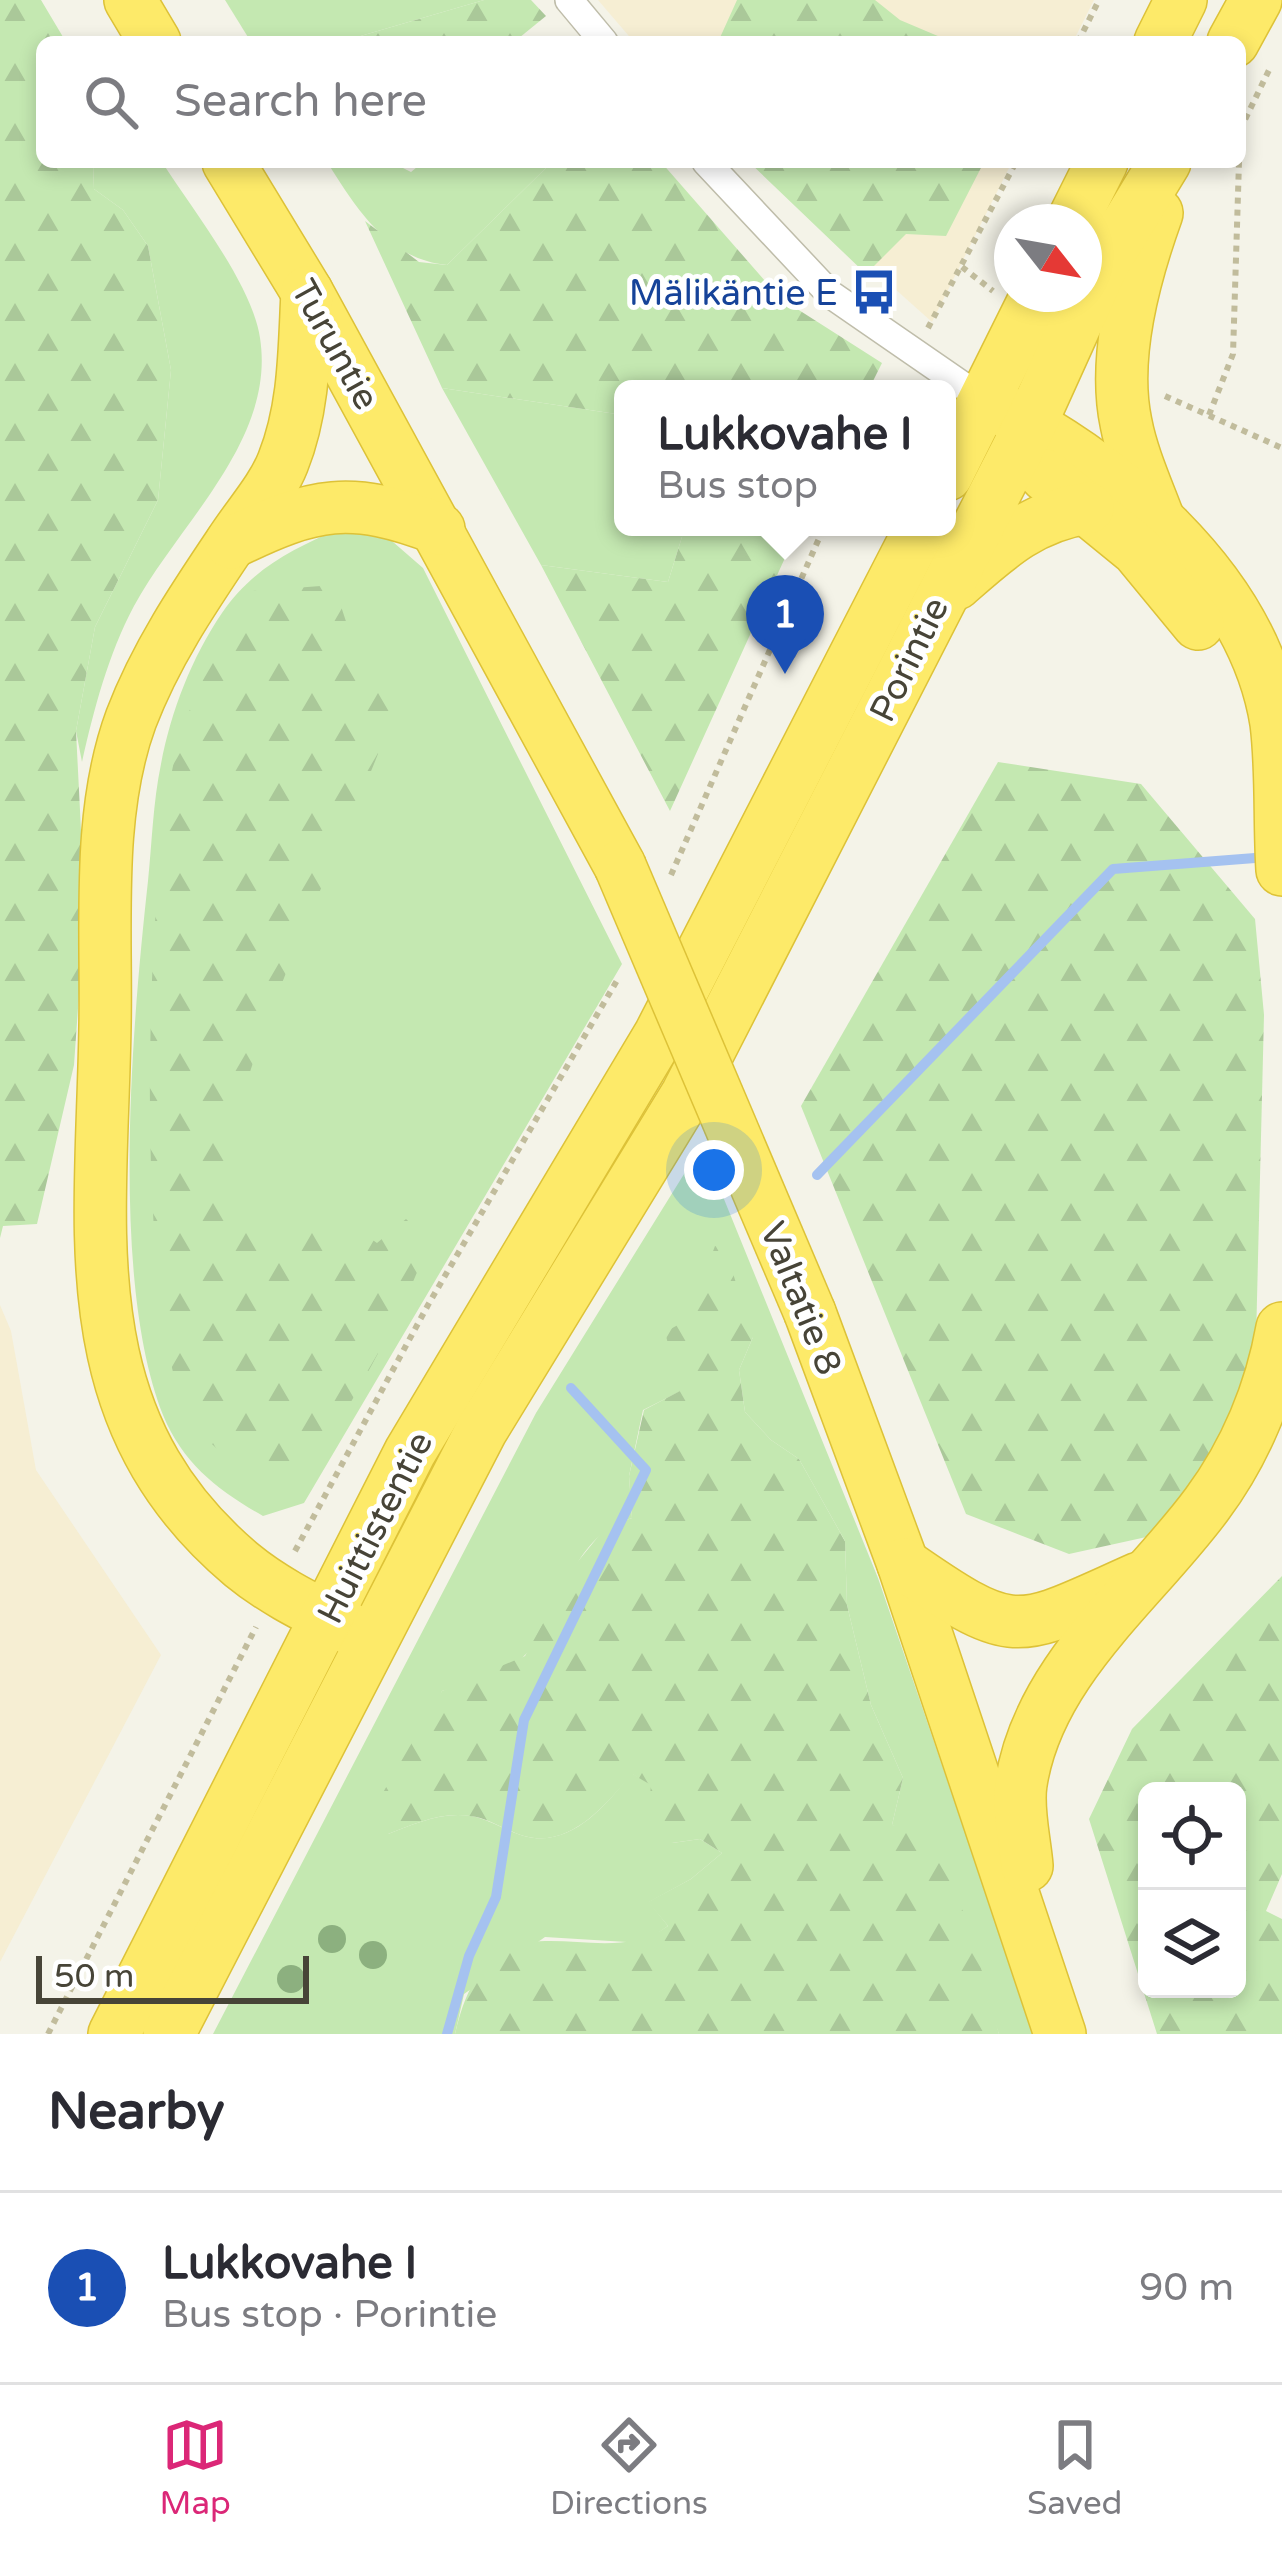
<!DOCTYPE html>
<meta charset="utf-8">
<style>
:root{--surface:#fff;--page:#f7f7f7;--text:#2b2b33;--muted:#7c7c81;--line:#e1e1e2;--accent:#db2777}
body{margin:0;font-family:"Varela Round",sans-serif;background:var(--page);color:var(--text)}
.controls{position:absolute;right:36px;bottom:36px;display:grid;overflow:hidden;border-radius:18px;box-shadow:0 6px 18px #0003}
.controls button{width:108px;height:108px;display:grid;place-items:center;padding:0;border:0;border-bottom:3px solid var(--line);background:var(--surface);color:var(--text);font:60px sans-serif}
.compass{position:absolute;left:994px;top:204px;width:108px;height:108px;border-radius:50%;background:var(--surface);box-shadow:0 6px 18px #0003;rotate:121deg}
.scale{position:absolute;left:36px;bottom:30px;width:273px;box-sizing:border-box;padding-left:12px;border:6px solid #474437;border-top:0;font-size:33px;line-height:42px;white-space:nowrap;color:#474437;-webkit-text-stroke:9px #fff;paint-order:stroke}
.you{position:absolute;left:714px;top:1170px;width:42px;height:42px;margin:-30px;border:9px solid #fff;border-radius:50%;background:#1a73e8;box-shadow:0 0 0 18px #1a73e833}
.badge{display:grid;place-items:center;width:78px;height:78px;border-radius:50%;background:var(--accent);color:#fff;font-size:39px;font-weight:700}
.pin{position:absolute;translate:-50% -99px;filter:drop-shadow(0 3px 6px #0008)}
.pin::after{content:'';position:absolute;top:63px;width:42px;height:36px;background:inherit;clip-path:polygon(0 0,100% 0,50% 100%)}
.popup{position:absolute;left:614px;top:380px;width:342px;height:156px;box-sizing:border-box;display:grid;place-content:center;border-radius:18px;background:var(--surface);filter:drop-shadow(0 3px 9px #0005);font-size:39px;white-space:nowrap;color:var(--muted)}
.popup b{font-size:45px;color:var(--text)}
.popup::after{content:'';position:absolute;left:50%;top:100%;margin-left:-24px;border:24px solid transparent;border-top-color:var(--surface)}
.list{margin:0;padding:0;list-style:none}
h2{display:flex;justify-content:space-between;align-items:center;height:156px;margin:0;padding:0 48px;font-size:51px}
h2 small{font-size:39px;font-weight:400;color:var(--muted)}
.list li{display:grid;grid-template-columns:78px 1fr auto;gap:36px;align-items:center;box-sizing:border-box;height:192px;padding:0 48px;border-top:3px solid var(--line)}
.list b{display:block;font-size:45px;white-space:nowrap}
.list p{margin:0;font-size:39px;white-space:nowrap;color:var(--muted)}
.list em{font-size:39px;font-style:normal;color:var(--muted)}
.icon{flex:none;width:66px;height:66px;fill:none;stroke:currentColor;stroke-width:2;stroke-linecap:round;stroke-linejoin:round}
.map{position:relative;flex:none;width:1282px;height:2034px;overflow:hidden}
.search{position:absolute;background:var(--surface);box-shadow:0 6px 18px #0003;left:36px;right:36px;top:36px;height:132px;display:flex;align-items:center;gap:30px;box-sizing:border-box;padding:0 42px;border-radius:18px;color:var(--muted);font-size:45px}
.sheet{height:348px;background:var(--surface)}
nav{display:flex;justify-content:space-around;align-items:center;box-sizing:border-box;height:168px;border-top:3px solid var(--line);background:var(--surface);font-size:33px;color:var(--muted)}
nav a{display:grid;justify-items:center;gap:6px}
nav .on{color:var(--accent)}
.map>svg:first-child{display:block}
</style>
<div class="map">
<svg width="1282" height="2034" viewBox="0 0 1282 2034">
<defs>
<pattern id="forest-firs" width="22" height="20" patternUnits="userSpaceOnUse" patternTransform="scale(3)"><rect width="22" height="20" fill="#c4e8b1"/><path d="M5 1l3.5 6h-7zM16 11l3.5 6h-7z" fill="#aac899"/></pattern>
</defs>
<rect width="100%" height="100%" fill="#f4f3e8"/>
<g fill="#f6eed3">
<polygon points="598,0 1094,0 1073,42 634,42"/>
<polygon points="753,162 1012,162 932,322"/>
<polygon points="0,1305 11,1331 36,1470 161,1655 0,1962"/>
</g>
<g fill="#c4e8b1">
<polygon points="225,0 484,0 340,42 251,42"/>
<path d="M93 162H162C192 209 252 284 260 338 276 440 179 523 134 606 108 655 94 709 82 762L76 731 95 627 158 500 171 370 148 246 123 210 94 189Z"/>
<path d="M327 162H391L411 172 423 162H552L447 265C387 259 357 209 327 162Z"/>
<polygon points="442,388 623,415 623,527 685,527 668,582 541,565"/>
<path d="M339 529 385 535 423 568 622 964 304 1503 263 1516C219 1491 183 1464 163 1415 110 1281 132 1026 148 881 152 843 153 802 161 764 171 711 192 657 222 613 252 569 292 549 339 529Z"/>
<path d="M702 1145 878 1578 1034 2034H999L983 1988 906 1830 892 1825 903 1778 871 1705 847 1605 845 1541 799 1459 771 1440 745 1412 739 1370 753 1337 681 1391 643 1410 629 1476 632 1518C565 1540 568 1609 527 1653 510 1672 466 1685 442 1691L388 1834C414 1824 442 1811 471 1816 489 1819 506 1831 524 1836 570 1849 607 1805 631 1773L651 1784 672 1843 700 1839 722 1853 691 1879 649 1902 668 1926 643 1943 545 1937 464 1994 455 2034H213L536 1413Z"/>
</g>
<g fill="url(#forest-firs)" fill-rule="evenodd">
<polygon points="0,0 41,0 66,42 42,42 42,162 93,162 94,189 123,210 148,246 171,370 158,500 95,627 76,731 85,909 74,1065 37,1224 3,1226 0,1238"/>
<polygon points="484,0 531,0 546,16 514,42 340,42"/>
<polygon points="737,0 875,0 900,20 952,42 718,42"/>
<polygon points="552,162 661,162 780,298 882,363 869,389 623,389 623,415 442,388 365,221 419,262 447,265"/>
<polygon points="749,162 984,162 946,236 906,234 866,274"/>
<polygon points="685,527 799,527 670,811 541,565 668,582"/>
<path d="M334 585 360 664 393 711C373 791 183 1154 239 1209 269 1238 311 1217 345 1224 355 1226 368 1237 377 1243L406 1219 428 1240C419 1283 341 1430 309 1463 301 1471 287 1476 277 1481 241 1471 205 1446 187 1411 133 1309 145 861 178 745 195 687 221 641 253 591Z"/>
<polygon points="998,762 1141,784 1255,919 1264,1015 1256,1340 1230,1420 1197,1483 1151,1536 1069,1554 966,1514 801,1106"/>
<path d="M715 1246 725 1248 753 1337 739 1370 745 1412 771 1440 799 1459 845 1541 847 1605 871 1705 903 1778 892 1825 929 1829 971 1931 999 2034H455C491 1877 593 1979 668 1926L648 1902 691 1879 722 1853 700 1839 672 1843 646 1836 651 1785 632 1774C606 1804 571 1849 524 1836 506 1831 489 1818 470 1816 442 1811 414 1824 388 1834L381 1796 442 1691 525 1656 575 1565 606 1527 632 1518 629 1476 644 1410 680 1391 665 1332 687 1320Z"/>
<path d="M1282 1576V1874L1266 1911 1282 1919V2034H1157L1089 1819 1132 1729ZM1147 1791H1237V1989H1147Z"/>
</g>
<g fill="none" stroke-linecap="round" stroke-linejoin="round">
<g stroke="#a5c2f0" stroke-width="10">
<polyline points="817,1175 1113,869 1255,858"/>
<polyline points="447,2034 469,1956 496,1897 524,1720 646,1470 571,1388"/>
</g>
<g stroke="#bfbdaa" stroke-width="30">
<g id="street">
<polyline points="569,0 604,42"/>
<polyline points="706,162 830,294 985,401"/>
</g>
</g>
<g stroke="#ddc238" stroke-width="54">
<g id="highway">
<polyline points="130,0 155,42"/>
<polyline points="1160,42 1181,0"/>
<polyline points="1233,42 1256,0"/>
<polyline points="228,162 307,292 620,866"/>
<path d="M1157 213C1135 274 1112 357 1126 423 1132 455 1147 488 1159 520"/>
<polyline points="1072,222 1102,162"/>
<path d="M307 292C304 349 305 407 283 462 273 488 250 514 234 538 195 596 156 653 131 719 96 814 107 926 105 1026 102 1230 67 1418 242 1565 277 1594 320 1613 360 1634"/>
<path d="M985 401C1110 461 1253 578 1276 723 1282 770 1279 822 1282 870"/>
<polyline points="947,475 1037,294"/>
<polyline points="1045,475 1137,550 1198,624"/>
<path d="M231 543C315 502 350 495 439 529"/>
<path d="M956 584C998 547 1031 516 1088 508"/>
<polyline points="810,1313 903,1564 1060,2034"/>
<path d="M903 1564C1018 1644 1015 1633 1139 1578"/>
<path d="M1027 1866C1025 1841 1017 1809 1021 1784 1038 1670 1144 1590 1207 1504 1245 1453 1271 1391 1282 1328"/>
<polyline points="114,2034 410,1452 660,1034 921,527"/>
<polyline points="169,2034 481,1431 687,1094 1031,423 1103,264 1165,162"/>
</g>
</g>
<g stroke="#c1bc9c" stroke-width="6" stroke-dasharray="6 6" stroke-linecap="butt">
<polyline points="1078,42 1099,0"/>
<polyline points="1240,130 1270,68"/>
<polyline points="962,267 993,291"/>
<polyline points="928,328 1016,162"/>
<polyline points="1165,396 1282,448"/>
<polyline points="1209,415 1233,354 1239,162"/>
<polyline points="769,644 796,655"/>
<polyline points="671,875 824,527"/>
<polyline points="295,1551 428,1305 619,977"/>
<polyline points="48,2034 256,1627"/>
</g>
<use href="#street" stroke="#fff" stroke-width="27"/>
<use href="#highway" stroke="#fdea69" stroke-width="51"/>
<g stroke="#ddc238" stroke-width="54" stroke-linecap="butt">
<polyline id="highway-bridge" points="620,866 810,1313"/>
</g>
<use href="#highway-bridge" stroke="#fdea69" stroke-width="51"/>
</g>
<g fill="#8cb07f">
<circle cx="332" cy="1939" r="14"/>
<circle cx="373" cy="1955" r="14"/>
<circle cx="291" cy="1979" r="14"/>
</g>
<defs>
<g id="bus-bare" transform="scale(3.6)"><path d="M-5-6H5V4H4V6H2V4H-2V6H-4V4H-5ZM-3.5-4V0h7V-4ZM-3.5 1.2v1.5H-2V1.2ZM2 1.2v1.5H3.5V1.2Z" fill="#1a4fb4" stroke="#fff" stroke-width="2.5" paint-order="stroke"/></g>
</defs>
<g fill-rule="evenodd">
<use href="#bus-bare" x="874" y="292"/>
</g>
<g text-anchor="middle" stroke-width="10" stroke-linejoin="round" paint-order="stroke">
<g font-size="36" fill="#164399" stroke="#fff" text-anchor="end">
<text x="838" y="305">Mälikäntie E</text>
</g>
<g font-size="36" fill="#474437" stroke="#fff">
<text transform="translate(336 344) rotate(61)" y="13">Turuntie</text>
<text transform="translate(908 659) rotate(-64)" y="13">Porintie</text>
<text transform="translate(802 1298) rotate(68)" y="13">Valtatie 8</text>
<text transform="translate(374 1527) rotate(-63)" y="13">Huittistentie</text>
</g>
</g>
</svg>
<div class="controls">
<button><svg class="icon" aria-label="locate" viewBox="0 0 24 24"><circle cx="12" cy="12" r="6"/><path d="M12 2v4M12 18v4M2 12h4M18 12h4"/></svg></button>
<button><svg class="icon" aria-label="layers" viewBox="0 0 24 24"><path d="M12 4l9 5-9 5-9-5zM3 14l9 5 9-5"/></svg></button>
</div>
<svg class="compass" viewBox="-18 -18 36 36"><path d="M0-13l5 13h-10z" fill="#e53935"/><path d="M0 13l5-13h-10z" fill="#7c7c81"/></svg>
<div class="scale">50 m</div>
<div class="you"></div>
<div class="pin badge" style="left:785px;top:674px;background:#1a4fb4">1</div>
<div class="popup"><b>Lukkovahe I</b>Bus stop</div>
<div class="search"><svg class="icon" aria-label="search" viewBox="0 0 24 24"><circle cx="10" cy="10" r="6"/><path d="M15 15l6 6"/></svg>Search here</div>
</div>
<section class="sheet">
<h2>Nearby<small></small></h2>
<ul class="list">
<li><span class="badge" style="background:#1a4fb4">1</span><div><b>Lukkovahe I</b><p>Bus stop · Porintie</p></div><em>90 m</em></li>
</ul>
</section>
<nav>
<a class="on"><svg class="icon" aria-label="map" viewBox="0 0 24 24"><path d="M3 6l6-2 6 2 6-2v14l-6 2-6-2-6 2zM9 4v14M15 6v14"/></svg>Map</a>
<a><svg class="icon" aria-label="directions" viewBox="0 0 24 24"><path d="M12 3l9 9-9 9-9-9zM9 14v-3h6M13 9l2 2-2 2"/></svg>Directions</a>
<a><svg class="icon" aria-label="saved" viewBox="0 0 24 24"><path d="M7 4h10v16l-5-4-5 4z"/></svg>Saved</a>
</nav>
